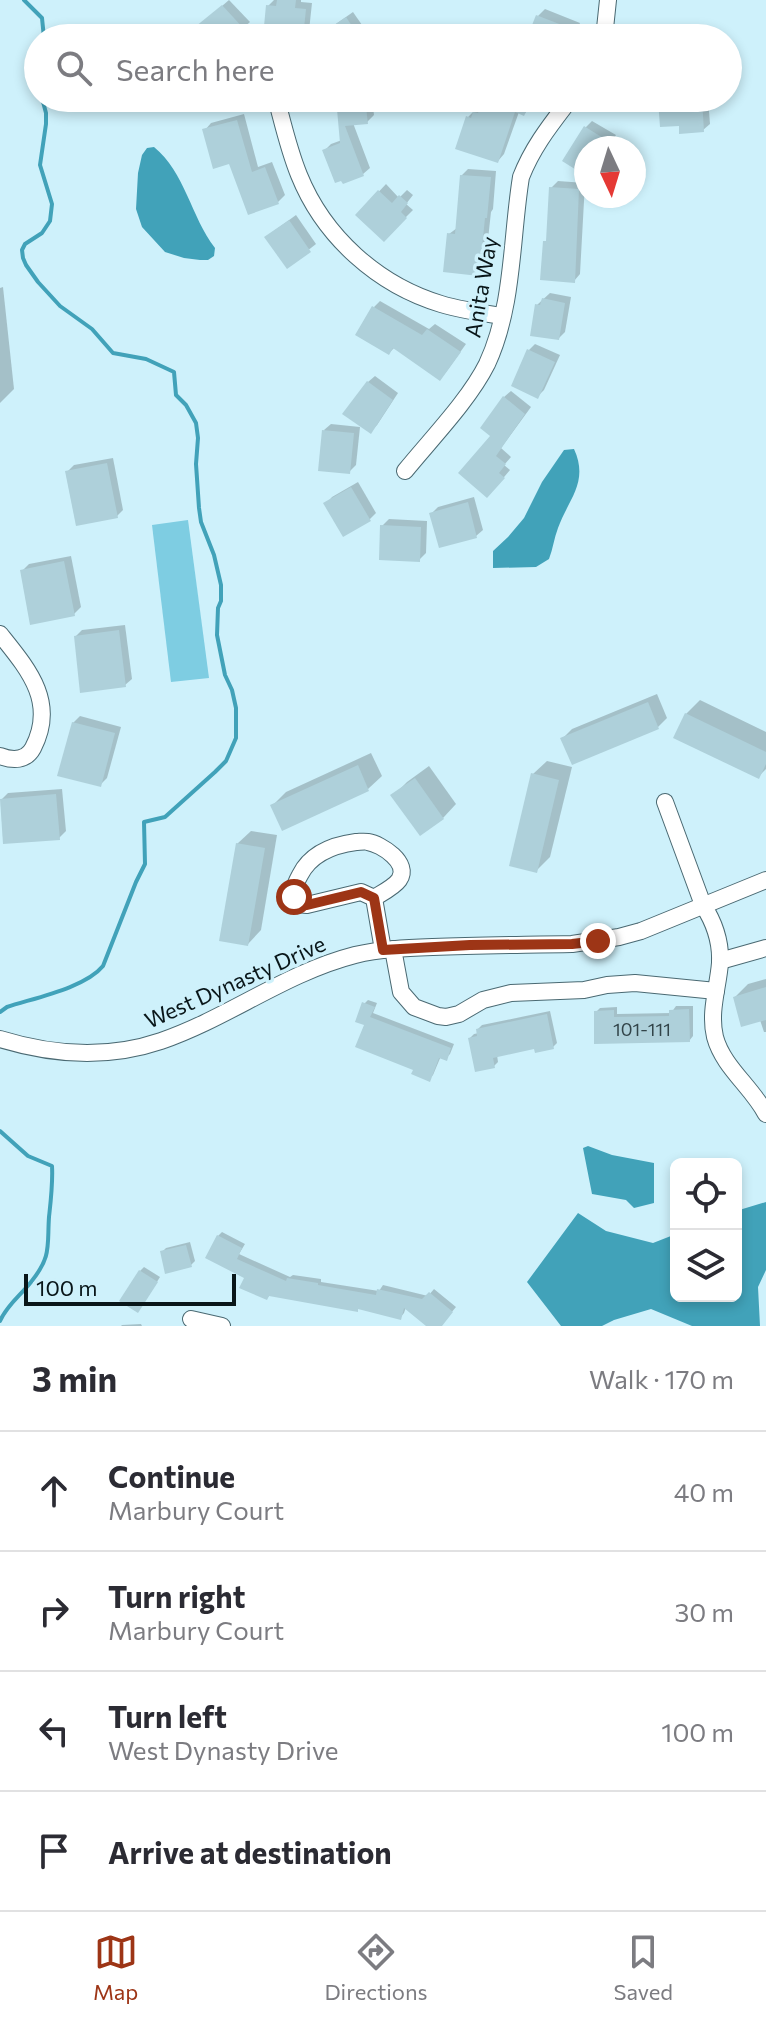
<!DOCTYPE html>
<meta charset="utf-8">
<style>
:root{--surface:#fff;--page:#f2f2f3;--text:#2b2b33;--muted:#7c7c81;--line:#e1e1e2;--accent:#9d3516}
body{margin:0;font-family:Commissioner,sans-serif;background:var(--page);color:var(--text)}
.controls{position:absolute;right:24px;bottom:24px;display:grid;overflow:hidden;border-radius:12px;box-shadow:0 4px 12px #0003}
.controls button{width:72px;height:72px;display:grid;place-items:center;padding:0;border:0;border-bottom:2px solid var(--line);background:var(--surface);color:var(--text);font:40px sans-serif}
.compass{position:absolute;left:574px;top:136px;width:72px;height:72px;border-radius:50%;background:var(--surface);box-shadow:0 4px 12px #0003;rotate:176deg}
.scale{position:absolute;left:24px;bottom:20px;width:212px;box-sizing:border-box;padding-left:8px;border:4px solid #091619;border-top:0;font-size:22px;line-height:28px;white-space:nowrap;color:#091619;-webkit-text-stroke:6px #cef1fb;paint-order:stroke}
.stop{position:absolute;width:24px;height:24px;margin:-18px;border:6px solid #9d3516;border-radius:50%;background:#fff}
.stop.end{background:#9d3516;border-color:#fff;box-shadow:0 2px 8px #0008}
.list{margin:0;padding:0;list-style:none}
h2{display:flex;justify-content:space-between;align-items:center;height:104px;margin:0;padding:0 32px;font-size:34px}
h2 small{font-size:26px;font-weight:400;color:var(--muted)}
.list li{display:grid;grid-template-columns:52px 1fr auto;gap:24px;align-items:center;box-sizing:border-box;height:120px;padding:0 32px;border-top:2px solid var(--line)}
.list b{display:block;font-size:30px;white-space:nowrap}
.list p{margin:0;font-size:26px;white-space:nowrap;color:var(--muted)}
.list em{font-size:26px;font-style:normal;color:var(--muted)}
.icon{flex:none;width:44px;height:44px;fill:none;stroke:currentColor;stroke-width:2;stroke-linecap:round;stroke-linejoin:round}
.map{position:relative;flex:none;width:766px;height:1326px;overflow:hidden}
.search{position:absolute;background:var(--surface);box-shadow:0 4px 12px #0003;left:24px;right:24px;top:24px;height:88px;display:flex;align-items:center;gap:20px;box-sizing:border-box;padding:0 28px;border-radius:44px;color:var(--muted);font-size:30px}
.sheet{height:584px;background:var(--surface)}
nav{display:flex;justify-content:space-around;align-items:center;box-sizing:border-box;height:112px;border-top:2px solid var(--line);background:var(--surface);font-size:22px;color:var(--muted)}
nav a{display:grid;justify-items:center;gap:4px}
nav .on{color:var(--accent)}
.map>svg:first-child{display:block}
</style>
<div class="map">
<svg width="766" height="1326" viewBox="0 0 766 1326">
<rect width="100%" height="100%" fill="#cef1fb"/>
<polygon fill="#7ecde2" points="188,520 209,678 171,682 152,525"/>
<g fill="#41a2b9">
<path d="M154 147C185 172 191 217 215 248L214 256 208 260H200L184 258 165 252 142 227 136 209 138 173 142 155 147 148Z"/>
<path d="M574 449C589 482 569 498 558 528 554 538 553 549 549 559L536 567 493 568V551L508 537 524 518 542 482 564 450Z"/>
<polygon points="588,1146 612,1155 654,1163 654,1203 634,1208 626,1200 592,1194 583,1148"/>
<polygon points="766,1202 766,1270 758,1287 760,1326 692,1326 651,1309 614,1320 602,1326 561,1326 527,1282 578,1213 606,1231 653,1243 676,1234 676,1296 736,1296 736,1211"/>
</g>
<g fill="#0003">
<polygon points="229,0 250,22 232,38 199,38 200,25"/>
<polygon points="274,0 301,0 301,2 312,3 309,31 302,38 265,35 268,6"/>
<polygon points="545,9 580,23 574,38 529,38 538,16"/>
<polygon points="353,12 371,38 320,38 326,31"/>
<polygon points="338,98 372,98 374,115 367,122 353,123 370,168 363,174 325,150 331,144 342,140"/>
<polygon points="488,98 535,98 531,107 524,114 519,112 504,154 498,161 468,117 474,111 477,111"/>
<polygon points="663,98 708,98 710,124 703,130 680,124 660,101"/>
<polygon points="244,114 258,167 272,162 285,195 278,202 231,162 205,130 211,123"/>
<polygon points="592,121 616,135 608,148 586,148 586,174 585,128"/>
<polygon points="468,169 496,171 493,209 491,212 485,267 478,274 449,234 457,228 461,176"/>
<polygon points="558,181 585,183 580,274 574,281 545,242 548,239 551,188"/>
<polygon points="386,184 399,198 407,190 413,195 406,204 413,210 384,239 358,214"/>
<polygon points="296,215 316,244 288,266 274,231"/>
<polygon points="3,287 14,389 0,403 0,288"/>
<polygon points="550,293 571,297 565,332 559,338 537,305"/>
<polygon points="380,301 429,329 435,324 466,344 446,372 395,347 389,353 374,307"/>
<polygon points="535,344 560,355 544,390 537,397 529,350"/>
<polygon points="375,376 398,393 377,425 371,431 368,382"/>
<polygon points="511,391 531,407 501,448 511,457 504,465 510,470 494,489 493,435 504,397"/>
<polygon points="331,424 360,427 356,465 349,472 324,430"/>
<polygon points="113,458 123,510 117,516 67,472 74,465"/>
<polygon points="358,482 376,513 369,520 326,504 332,497"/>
<polygon points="474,497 483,530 476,536 432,513 438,507"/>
<polygon points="389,519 427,521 426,553 419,560 382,526"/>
<polygon points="71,556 81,607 74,614 22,571 29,564"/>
<polygon points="125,625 132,679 125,685 76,636 82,630"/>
<polygon points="657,694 667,718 658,727 563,738 572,729"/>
<polygon points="700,700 766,732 766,769 758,777 686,714"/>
<polygon points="80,716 121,727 107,778 100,785 73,723"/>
<polygon points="371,753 382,776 368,789 273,805 286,792"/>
<polygon points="547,761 572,767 550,857 536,871 533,774"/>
<polygon points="429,766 456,804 443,818 393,796 407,782"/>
<polygon points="62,789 66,831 59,838 1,800 8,793"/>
<polygon points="251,831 277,835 261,930 248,944 237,844"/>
<polygon points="766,979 766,1032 764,1032 760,1020 735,997 748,984"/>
<polygon points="368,1000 377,1003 373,1013 454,1044 450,1054 446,1058 441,1056 433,1075 429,1079 415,1069 367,1024 364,1004"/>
<polygon points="676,1006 693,1006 693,1036 689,1041 596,1012 600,1008 617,1007 617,1014 671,1013"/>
<polygon points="550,1011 557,1043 553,1047 536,1047 497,1055 498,1062 494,1066 470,1038 474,1034 479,1033 478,1029 482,1025"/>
<polygon points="222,1232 245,1244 239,1254 290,1277 293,1275 321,1279 321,1282 379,1291 383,1285 428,1296 434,1289 456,1307 440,1326 429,1326 406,1307 404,1313 400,1318 359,1307 271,1294 267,1298 246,1277 218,1236"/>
<polygon points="190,1242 195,1261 191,1265 162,1252 166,1248"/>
<polygon points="144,1267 160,1277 142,1306 140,1271"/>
<polygon points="141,1324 142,1326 121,1326 122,1325"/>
</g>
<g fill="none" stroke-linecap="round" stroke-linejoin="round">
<g stroke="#41a2b9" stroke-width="4">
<polyline points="24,0 42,18 44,38"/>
<path d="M38 47C25 60 26 80 38 93"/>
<path d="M0 1012 7 1007C34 998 85 988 103 966L136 882 145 864 144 822 165 817 215 772 226 761 236 738V708L232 690 225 675 217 635 218 608 221 601V585L214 555 201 522 199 508 196 464 198 438 196 423 186 405 176 395 174 372 146 359 113 353 92 329 60 306 38 282 26 265 23 258 22 250 25 244 42 233 50 221 52 204 40 165 46 124V113L42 98"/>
<path d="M0 1131 28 1156 52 1166C53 1183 51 1199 49 1217 47 1246 52 1256 31 1282 21 1295 7 1305 0 1321"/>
</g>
</g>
<g fill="#aed0da">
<polygon points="277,0 296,0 295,8 306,9 303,38 263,37 266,5 276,6"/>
<polygon points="222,5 245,30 235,38 196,38 190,31"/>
<polygon points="536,15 593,37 593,38 527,38"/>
<polygon points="346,17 360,38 315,38"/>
<polygon points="170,98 205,98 204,109 170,107"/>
<polygon points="336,98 365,98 368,124 345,126 364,176 343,184 341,181 335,183 322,150 340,143"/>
<polygon points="485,98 533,98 524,116 515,112 498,163 455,149 466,116 471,118 473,112 478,113"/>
<polygon points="702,98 704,132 679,134 679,126 660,127 658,100"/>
<polygon points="237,120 252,172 265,167 279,204 248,215 229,164 213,169 202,129"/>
<polygon points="584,126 619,148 586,148 586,176 562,161"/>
<polygon points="460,175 491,177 487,218 485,218 479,276 443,272 447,233 455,234"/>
<polygon points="549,187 579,189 575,283 540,280 543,241 546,241"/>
<polygon points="378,190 392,203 399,195 408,203 401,212 407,218 384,242 355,215"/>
<polygon points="289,220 311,252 287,269 264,237"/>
<polygon points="542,298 565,303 559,340 530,336 535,304 540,305"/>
<polygon points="372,306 422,335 427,329 461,352 440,381 393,348 389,355 355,335"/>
<polygon points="527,349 555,362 538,399 511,386"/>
<polygon points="367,381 393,400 371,434 342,414"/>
<polygon points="503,396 525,414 496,456 506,464 499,473 505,478 487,498 458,473 490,436 480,428"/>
<polygon points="322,430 354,433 350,474 318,471"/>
<polygon points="107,463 118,518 76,526 65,471"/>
<polygon points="351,487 371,521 343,537 323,503"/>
<polygon points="468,502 477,538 439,548 429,513"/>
<polygon points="380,525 421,527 420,562 379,560"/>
<polygon points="64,561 75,616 30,625 20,570"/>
<polygon points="119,630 126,687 80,693 74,636"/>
<polygon points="648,702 659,729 572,765 560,738"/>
<polygon points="685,713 766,752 766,764 759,779 673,738"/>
<polygon points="72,722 115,733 101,787 57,776"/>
<polygon points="358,765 369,791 282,831 270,805"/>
<polygon points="531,773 559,780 537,873 509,866"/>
<polygon points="415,778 444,819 420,836 390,795"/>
<polygon points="56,794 60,840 3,844 0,799"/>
<polygon points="236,843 265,848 248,946 219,941"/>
<polygon points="766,987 766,1020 741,1027 733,997"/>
<polygon points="362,1002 375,1007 370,1017 451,1048 447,1061 439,1058 430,1082 411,1074 413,1070 355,1047 364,1025 355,1022"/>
<polygon points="689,1009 690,1042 594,1044 594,1011 614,1010 614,1017 669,1016 669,1010"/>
<polygon points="547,1014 554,1049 535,1053 534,1049 493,1058 495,1068 475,1072 468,1038 477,1036 476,1029"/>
<polygon points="217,1235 242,1248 237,1259 286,1281 287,1278 318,1283 318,1285 376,1295 377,1289 422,1299 429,1292 453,1312 442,1326 426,1326 404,1308 401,1320 358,1309 358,1312 269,1296 267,1300 239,1288 244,1278 205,1258"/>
<polygon points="186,1245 192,1267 165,1274 160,1251"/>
<polygon points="139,1270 158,1282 138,1313 119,1301"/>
</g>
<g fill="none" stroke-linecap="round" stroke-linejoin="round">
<g stroke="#4a6972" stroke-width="18">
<g id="street">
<polyline points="604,38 608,0"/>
<path d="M276 98C283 124 289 151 299 175 324 237 378 285 441 304 461 310 482 313 502 316"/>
<path d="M405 471C431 439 469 400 487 364 514 306 511 238 521 177 533 146 552 123 571 98"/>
<path d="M0 634C28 669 57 702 33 748 26 761 13 761 0 756"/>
<path d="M665 802 703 905C714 922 721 943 720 963 718 988 709 1012 715 1037 723 1067 752 1087 766 1114"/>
<path d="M374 898 361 892 307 905 297 904C291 893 294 886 300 875 311 853 333 845 356 842 359 842 366 841 368 842 381 844 411 863 399 880 394 887 382 893 374 898L383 950"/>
<polyline points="393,949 401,992 414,1007 438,1016 446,1017 459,1014 483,1000 511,993 584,990 607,985 635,983 716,991"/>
<polyline points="720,961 766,948"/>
<path d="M0 1039C52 1055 108 1059 161 1041 228 1018 285 973 355 955 380 949 407 948 433 947 479 945 526 945 572 944L619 937 641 931 766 880"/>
<polyline points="191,1319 222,1326"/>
</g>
</g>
<use href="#street" stroke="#fff" stroke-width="16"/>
</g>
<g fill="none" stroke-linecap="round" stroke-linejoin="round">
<polyline stroke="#9d3516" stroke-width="10" points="294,897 297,904 307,905 361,892 374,898 383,950 470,945 572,944 598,941"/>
</g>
<g text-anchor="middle" stroke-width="7" stroke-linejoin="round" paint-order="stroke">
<g font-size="18" fill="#324449">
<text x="642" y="1036">101-111</text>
</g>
<g font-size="22" fill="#091619" stroke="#cef1fb">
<text transform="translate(481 287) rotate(-80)" y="8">Anita Way</text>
<text transform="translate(235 982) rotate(-24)" y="8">West Dynasty Drive</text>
</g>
</g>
</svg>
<div class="controls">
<button><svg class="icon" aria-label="locate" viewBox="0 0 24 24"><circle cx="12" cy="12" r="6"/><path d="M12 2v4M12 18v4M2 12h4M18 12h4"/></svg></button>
<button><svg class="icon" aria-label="layers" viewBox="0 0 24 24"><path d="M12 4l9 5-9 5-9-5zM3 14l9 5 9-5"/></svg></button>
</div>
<svg class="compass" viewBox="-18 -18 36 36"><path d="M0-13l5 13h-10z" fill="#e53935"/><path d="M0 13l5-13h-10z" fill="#7c7c81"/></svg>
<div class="scale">100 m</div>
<div class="stop" style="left:294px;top:897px"></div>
<div class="stop end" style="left:598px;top:941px"></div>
<div class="search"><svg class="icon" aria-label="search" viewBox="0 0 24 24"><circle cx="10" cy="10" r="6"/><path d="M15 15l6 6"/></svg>Search here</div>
</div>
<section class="sheet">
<h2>3 min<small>Walk · 170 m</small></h2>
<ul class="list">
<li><svg class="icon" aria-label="ahead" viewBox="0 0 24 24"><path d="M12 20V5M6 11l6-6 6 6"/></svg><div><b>Continue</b><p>Marbury Court</p></div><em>40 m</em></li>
<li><svg class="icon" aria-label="right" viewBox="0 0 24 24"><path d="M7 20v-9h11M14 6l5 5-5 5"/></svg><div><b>Turn right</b><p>Marbury Court</p></div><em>30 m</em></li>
<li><svg class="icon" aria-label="left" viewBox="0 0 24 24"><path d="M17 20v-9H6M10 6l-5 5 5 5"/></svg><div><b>Turn left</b><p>West Dynasty Drive</p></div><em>100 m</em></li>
<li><svg class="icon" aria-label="arrive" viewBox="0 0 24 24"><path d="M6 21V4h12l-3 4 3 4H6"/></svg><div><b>Arrive at destination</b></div></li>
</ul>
</section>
<nav>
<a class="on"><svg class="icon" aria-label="map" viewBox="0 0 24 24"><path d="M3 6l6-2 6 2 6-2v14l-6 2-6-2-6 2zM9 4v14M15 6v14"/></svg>Map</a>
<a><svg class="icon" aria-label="directions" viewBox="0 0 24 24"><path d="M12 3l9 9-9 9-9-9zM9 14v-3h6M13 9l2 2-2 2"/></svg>Directions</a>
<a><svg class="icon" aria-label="saved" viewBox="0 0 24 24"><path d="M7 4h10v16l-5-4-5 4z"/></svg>Saved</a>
</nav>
